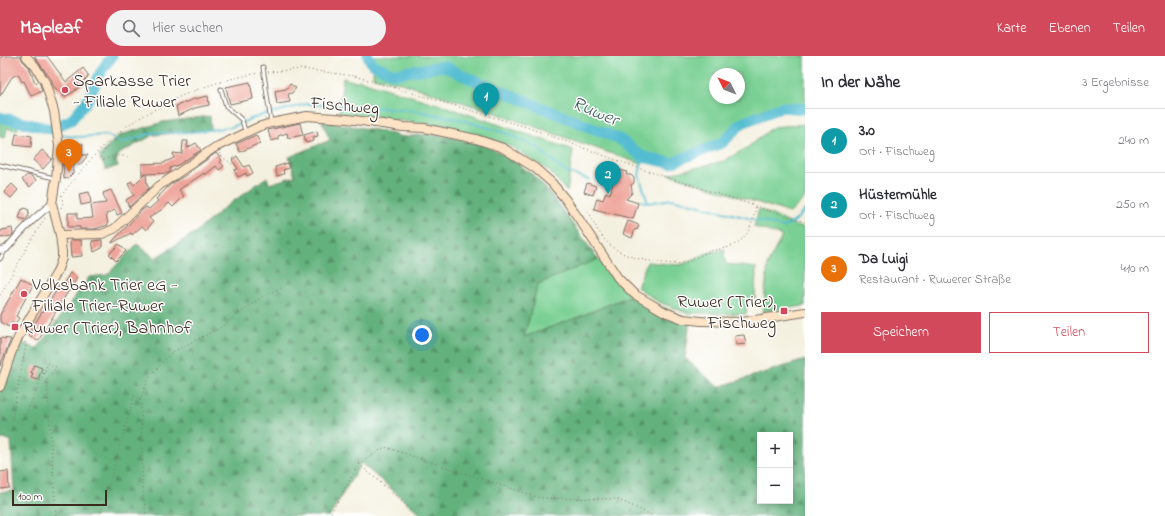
<!DOCTYPE html>
<html lang="de">
<meta charset="utf-8">
<style>
:root{--surface:#fff;--page:#f2f2f3;--text:#2b2b33;--muted:#7c7c81;--line:#e1e1e2;--accent:#d1495b}
body{margin:0;font-family:"Indie Flower",sans-serif;background:var(--page);color:var(--text)}
.controls{position:absolute;right:12px;bottom:12px;display:grid;overflow:hidden;border-radius:0px;box-shadow:0 2px 6px #0003}
.controls button{width:36px;height:36px;display:grid;place-items:center;padding:0;border:0;border-bottom:1px solid var(--line);background:var(--surface);color:var(--text);font:20px sans-serif}
.compass{position:absolute;left:709px;top:12px;width:36px;height:36px;border-radius:50%;background:var(--surface);box-shadow:0 2px 6px #0003;rotate:312deg}
.scale{position:absolute;left:12px;bottom:10px;width:95px;box-sizing:border-box;padding-left:4px;border:2px solid #3b2a1e;border-top:0;font-size:11px;line-height:14px;white-space:nowrap;color:#3b2a1e;-webkit-text-stroke:3px #fff;paint-order:stroke}
.you{position:absolute;left:422px;top:279px;width:14px;height:14px;margin:-10px;border:3px solid #fff;border-radius:50%;background:#1a73e8;box-shadow:0 0 0 6px #1a73e833}
.badge{display:grid;place-items:center;width:26px;height:26px;border-radius:50%;background:var(--accent);color:#fff;font-size:13px;font-weight:700}
.pin{position:absolute;translate:-50% -33px;filter:drop-shadow(0 1px 2px #0008)}
.pin::after{content:'';position:absolute;top:21px;width:14px;height:12px;background:inherit;clip-path:polygon(0 0,100% 0,50% 100%)}
.list{margin:0;padding:0;list-style:none}
h2{display:flex;justify-content:space-between;align-items:center;height:52px;margin:0;padding:0 16px;font-size:17px}
h2 small{font-size:13px;font-weight:400;color:var(--muted)}
.list li{display:grid;grid-template-columns:26px 1fr auto;gap:12px;align-items:center;box-sizing:border-box;height:64px;padding:0 16px;border-top:1px solid var(--line)}
.list b{display:block;font-size:15px;white-space:nowrap}
.list p{margin:0;font-size:13px;white-space:nowrap;color:var(--muted)}
.list em{font-size:13px;font-style:normal;color:var(--muted)}
.actions{display:flex;gap:8px;padding:12px 16px}
.actions a{flex:1;padding:9px 0;border:1px solid var(--accent);border-radius:0px;text-align:center;font-size:14px;color:var(--accent)}
.actions .main{background:var(--accent);color:#fff}
.icon{flex:none;width:22px;height:22px;fill:none;stroke:currentColor;stroke-width:2;stroke-linecap:round;stroke-linejoin:round}
.map{position:relative;flex:none;width:805px;height:460px;overflow:hidden}
header{display:flex;align-items:center;gap:24px;box-sizing:border-box;height:56px;padding:0 20px;background:var(--accent);color:#fff}
header strong{font-size:19px}
nav{display:flex;gap:22px;margin-inline-start:auto;font-size:14px}
.search{width:280px;height:36px;background:var(--page);display:flex;align-items:center;gap:10px;box-sizing:border-box;padding:0 14px;border-radius:22px;color:var(--muted);font-size:15px}
main{display:flex}
aside{flex:1;background:var(--surface)}
.map>svg:first-child{display:block}
</style>
<header>
<strong>Mapleaf</strong>
<div class="search"><svg class="icon" aria-label="search" viewBox="0 0 24 24"><circle cx="10" cy="10" r="6"/><path d="M15 15l6 6"/></svg>Hier suchen</div>
<nav><a>Karte</a><a>Ebenen</a><a>Teilen</a></nav>
</header>
<main>
<div class="map">
<svg width="805" height="460" viewBox="0 0 805 460">
<defs>
<pattern id="forest-firs" width="22" height="20" patternUnits="userSpaceOnUse"><rect width="22" height="20" fill="#63b27e"/><path d="M5 1l3.5 6h-7zM16 11l3.5 6h-7z" fill="#539167"/></pattern>
</defs>
<rect width="100%" height="100%" fill="#fff"/>
<filter id="ink" filterUnits="userSpaceOnUse"><feTurbulence type="fractalNoise" baseFrequency=".025" numOctaves="2"/><feDisplacementMap in="SourceGraphic" scale="8" xChannelSelector="R" yChannelSelector="G"/><feConvolveMatrix kernelMatrix="1 2 1 2 8 2 1 2 1" color-interpolation-filters="sRGB"/></filter>
<filter id="wash" filterUnits="userSpaceOnUse"><feTurbulence type="fractalNoise" baseFrequency=".012" numOctaves="4" result="noise"/><feDisplacementMap in="SourceGraphic" scale="16" xChannelSelector="R" yChannelSelector="G"/><feGaussianBlur stdDeviation="0.9" result="paint"/><feColorMatrix in="noise" values="0 0 0 0 0 0 0 0 0 0 0 0 0 0 0 0 0 1.4 0 .05"/><feComposite in="paint" operator="in"/></filter>
<g filter="url(#wash)">
<rect width="100%" height="100%" fill="#f4f0df"/>
<g fill="#7ad094" stroke="#5a7d59" fill-rule="evenodd">
<path d="M374 0H805V53L782 51 742 67 722 87 671 107 643 101 641 108 493 56 401 27 373 21ZM715 18H739V42H715Z"/>
<polygon points="343,22 356,26 358,24 447,51 573,94 567,136 549,115 514,92 488,82 449,72 421,67 339,58"/>
<polygon points="0,57 20,62 17,74 7,72 5,82 0,81"/>
<polygon points="805,68 805,142 790,157 669,118 724,105 748,91 773,71"/>
<polygon points="759,153 796,170 805,172 805,250 763,255 768,207 782,180 754,171"/>
<polygon points="725,193 724,199 726,208 756,212 755,242 747,245 746,258 686,257 657,245 637,231 647,206 679,209 689,206 707,197"/>
<polygon points="598,203 620,230 634,238 576,262 524,281 538,228"/>
</g>
<g fill="url(#forest-firs)" stroke="#4f6e4e" fill-rule="evenodd">
<polygon points="210,60 211,74 153,79 119,98 116,106 118,110 106,114 99,100 118,80 163,66"/>
<path d="M322 65 381 75 403 81 427 78 451 81 486 90 513 104 533 119 550 137 598 203 538 228 524 281 576 262 634 238 690 264 685 302 718 331 805 304V460H423L361 407 330 460H0V436L14 435 11 384 0 383V332L18 285 37 293 89 221 107 219 137 188 155 202 196 176 224 152 267 121 269 128 295 120 289 101 330 84ZM760 379H790V445H760Z"/>
</g>
<g fill="none" stroke-linecap="round" stroke-linejoin="round">
<g stroke="#53bcd1" stroke-width="2">
<polyline points="59,79 79,81 107,79 121,87 152,77 193,76 232,71 248,64 263,59 307,48 406,53 458,63 506,77 538,92 564,115 590,124"/>
<polyline points="643,101 639,119 648,147"/>
<polyline points="639,144 648,147 672,143 784,171 795,165 805,154"/>
</g>
<g stroke="#53bcd1" stroke-width="11">
<polyline points="368,0 372,8 394,18 444,10 464,20 619,83 643,101 671,107 722,87 742,67 782,51 805,53"/>
<polyline points="0,61 50,73 71,64 87,45 102,14 112,0"/>
</g>
</g>
<g id="blocks">
<g fill="#eea095">
<polygon points="2,0 21,0 22,4 29,11 35,27 38,26 40,28 42,35 31,40 24,25 22,26 18,18 12,21 0,40 0,2"/>
<polygon points="34,0 47,0 66,26 83,12 89,20 87,21 88,22 82,26 84,28 75,34 75,35 64,41 60,35 57,34 52,28 52,25"/>
<polygon points="250,26 253,43 230,48 226,31"/>
<polygon points="290,28 296,32 292,37 288,38 290,46 277,48 275,35 286,33"/>
<polygon points="208,40 209,49 195,52 178,60 176,50 194,43"/>
<polygon points="300,67 303,79 288,82 287,77 278,80 278,83 271,85 268,74"/>
<polygon points="317,75 318,80 313,81 314,85 306,87 304,79"/>
<polygon points="16,78 32,80 31,91 14,89"/>
<polygon points="256,79 260,87 240,96 236,88"/>
<polygon points="65,85 74,85 73,88 83,88 82,99 88,99 80,109 73,108 73,117 68,122 64,123 63,106"/>
<polygon points="183,85 188,85 187,92 196,87 201,94 178,109 170,112 170,116 169,117 146,118 147,129 149,132 129,151 126,144 134,139 128,128 131,125 134,129 145,118 142,119 142,108 165,107 165,106 174,102 173,97 182,98"/>
<polygon points="42,94 52,103 43,113 33,104"/>
<polygon points="216,97 222,104 220,106 224,110 219,114 216,110 205,119 204,117 180,133 179,134 184,140 173,151 169,147 161,154 149,162 153,166 146,174 142,170 132,179 131,177 112,187 112,186 142,154 146,151 149,153 158,145 156,143 171,128 189,117 188,117"/>
<polygon points="237,100 244,111 249,109 253,117 247,120 246,117 238,121 234,114 238,113 232,104"/>
<polygon points="288,107 289,112 283,114 284,118 277,120 275,111"/>
<polygon points="617,113 627,116 626,119 631,119 634,122 634,127 631,129 632,134 632,137 626,143 638,147 633,163 594,153 597,142 603,144 606,136 610,138"/>
<polygon points="27,119 31,120 36,124 30,131 22,124"/>
<polygon points="587,127 596,130 593,139 584,136"/>
<polygon points="12,128 18,134 11,142 4,136"/>
<polygon points="111,134 122,157 117,159 115,154 106,158 108,169 95,173 80,173 80,171 68,171 68,157 77,157 77,163 93,162 91,149 106,147 103,137"/>
<polygon points="89,136 91,147 81,149 79,138"/>
<polygon points="24,152 29,154 28,156 30,157 26,164 19,162 22,153 23,154"/>
<polygon points="628,165 639,169 637,174 635,173 632,182 623,178"/>
<polygon points="12,172 13,178 11,180 0,182 0,175 2,175 2,174"/>
<polygon points="71,184 81,184 82,200 71,201 70,186"/>
<polygon points="102,184 102,192 94,196 92,185"/>
<polygon points="119,188 126,195 116,205 109,198"/>
<polygon points="70,217 77,222 73,229 75,230 71,235 69,234 38,285 30,281 29,277 42,256 43,257 60,228 62,230"/>
<polygon points="21,222 33,229 16,260 19,262 15,268 12,266 9,271 0,266 0,259"/>
<polygon points="744,279 746,288 736,289 735,280"/>
<polygon points="0,282 11,283 0,310"/>
<polygon points="34,309 42,312 38,324 31,322 33,317 31,317"/>
<polygon points="8,415 9,432 0,433 0,416"/>
</g>
</g>
</g>
<g filter="url(#ink)">
<use href="#blocks" fill-opacity="0" stroke="#7c6f62" stroke-width="1"/>
<g fill="none" stroke-linecap="round" stroke-linejoin="round">
<g stroke="#7c6f62" stroke-width="5">
<g id="lane">
<polyline points="263,11 271,67"/>
<polyline points="221,33 226,50 242,64 245,75"/>
<polyline points="0,109 54,122"/>
<polyline points="0,203 6,193"/>
</g>
</g>
<g stroke="#7c6f62" stroke-width="8">
<path id="street" d="M0 194 6 193C20 177 34 161 52 148"/>
</g>
<g stroke="#7c6f62" stroke-width="10">
<g id="secondary">
<polyline points="60,179 102,178 114,173 159,130 214,92 258,71 271,67 307,60 348,63 403,71 424,72 476,83 503,92 535,112 552,127 566,144 579,163 618,222 634,238 665,256 683,263 701,265 742,266 805,256"/>
<polyline points="0,331 12,295 19,280 57,216 62,202 62,196 60,179 52,148 56,122 59,90 54,55 45,26 35,10 26,0"/>
</g>
</g>
<g stroke="#7c6f62" stroke-width="1" stroke-dasharray="1 3" stroke-linecap="butt">
<polyline points="268,16 302,13 354,20 379,27 526,71 641,113 805,166"/>
<polyline points="108,87 108,89 101,101 103,104 116,99 130,101"/>
<polyline points="219,97 221,100 233,109"/>
<path d="M61 140C78 118 96 96 116 78 126 70 136 64 147 58 184 36 216 25 259 17"/>
<polyline points="61,152 63,147 62,141"/>
<path d="M589 155C602 191 621 202 658 206 666 207 675 209 682 207 692 205 699 199 708 196 713 194 720 193 726 192 748 185 752 171 756 150"/>
<polyline points="0,239 29,188 45,162"/>
<polyline points="25,286 26,288 12,363 22,368 48,307 56,311 47,324 56,460"/>
<polyline points="140,344 148,324 154,316 172,296 220,272 263,240 281,232"/>
<polyline points="359,408 419,460"/>
<path d="M100 460 134 340C139 342 140 344 141 348L143 435 146 460"/>
<polyline points="329,460 359,408 385,391 540,442 617,443 654,460"/>
</g>
<use href="#lane" stroke="#fff" stroke-width="3"/>
<use href="#street" stroke="#fff" stroke-width="6"/>
<use href="#secondary" stroke="#fee4c6" stroke-width="8"/>
</g>
</g>
<g fill="#d1495b" stroke="#fff" stroke-width="1.5">
<circle cx="65" cy="34" r="4"/>
<circle cx="24" cy="238" r="4"/>
<rect x="780" y="251" width="8" height="8" rx="2"/>
<rect x="11" y="267" width="8" height="8" rx="2"/>
</g>
<g text-anchor="middle" stroke-width="3" stroke-linejoin="round" paint-order="stroke">
<g font-size="18" fill="#3b2a1e" stroke="#fff" text-anchor="start">
<text x="73" y="30">Sparkasse Trier<tspan x="73" dy="21">- Filiale Ruwer</tspan></text>
<text x="32" y="234">Volksbank Trier eG -<tspan x="32" dy="21">Filiale Trier-Ruwer</tspan></text>
<text x="776" y="251" text-anchor="end">Ruwer (Trier),<tspan x="776" dy="21">Fischweg</tspan></text>
<text x="23" y="277">Ruwer (Trier), Bahnhof</text>
</g>
<g font-size="18" fill="#3b2a1e" stroke="#fff">
<text transform="translate(345 49) rotate(5)" y="6">Fischweg</text>
</g>
<g font-size="19" font-style="italic" fill="#435d5d" stroke="#fff">
<text transform="translate(596 54) rotate(23)" y="7">Ruwer</text>
</g>
</g>
</svg>
<div class="controls">
<button>+</button>
<button>−</button>
</div>
<svg class="compass" viewBox="-18 -18 36 36"><path d="M0-13l5 13h-10z" fill="#e53935"/><path d="M0 13l5-13h-10z" fill="#7c7c81"/></svg>
<div class="scale">100 m</div>
<div class="you"></div>
<div class="pin badge" style="left:486px;top:60px;background:#0f9aa8">1</div>
<div class="pin badge" style="left:608px;top:138px;background:#0f9aa8">2</div>
<div class="pin badge" style="left:69px;top:116px;background:#e8710a">3</div>
</div>
<aside>
<h2>In der Nähe<small>3 Ergebnisse</small></h2>
<ul class="list">
<li><span class="badge" style="background:#0f9aa8">1</span><div><b>3.0</b><p>Ort · Fischweg</p></div><em>240 m</em></li>
<li><span class="badge" style="background:#0f9aa8">2</span><div><b>Hüstermühle</b><p>Ort · Fischweg</p></div><em>250 m</em></li>
<li><span class="badge" style="background:#e8710a">3</span><div><b>Da Luigi</b><p>Restaurant · Ruwerer Straße</p></div><em>410 m</em></li>
</ul>
<div class="actions"><a class="main">Speichern</a><a>Teilen</a></div>
</aside>
</main>
